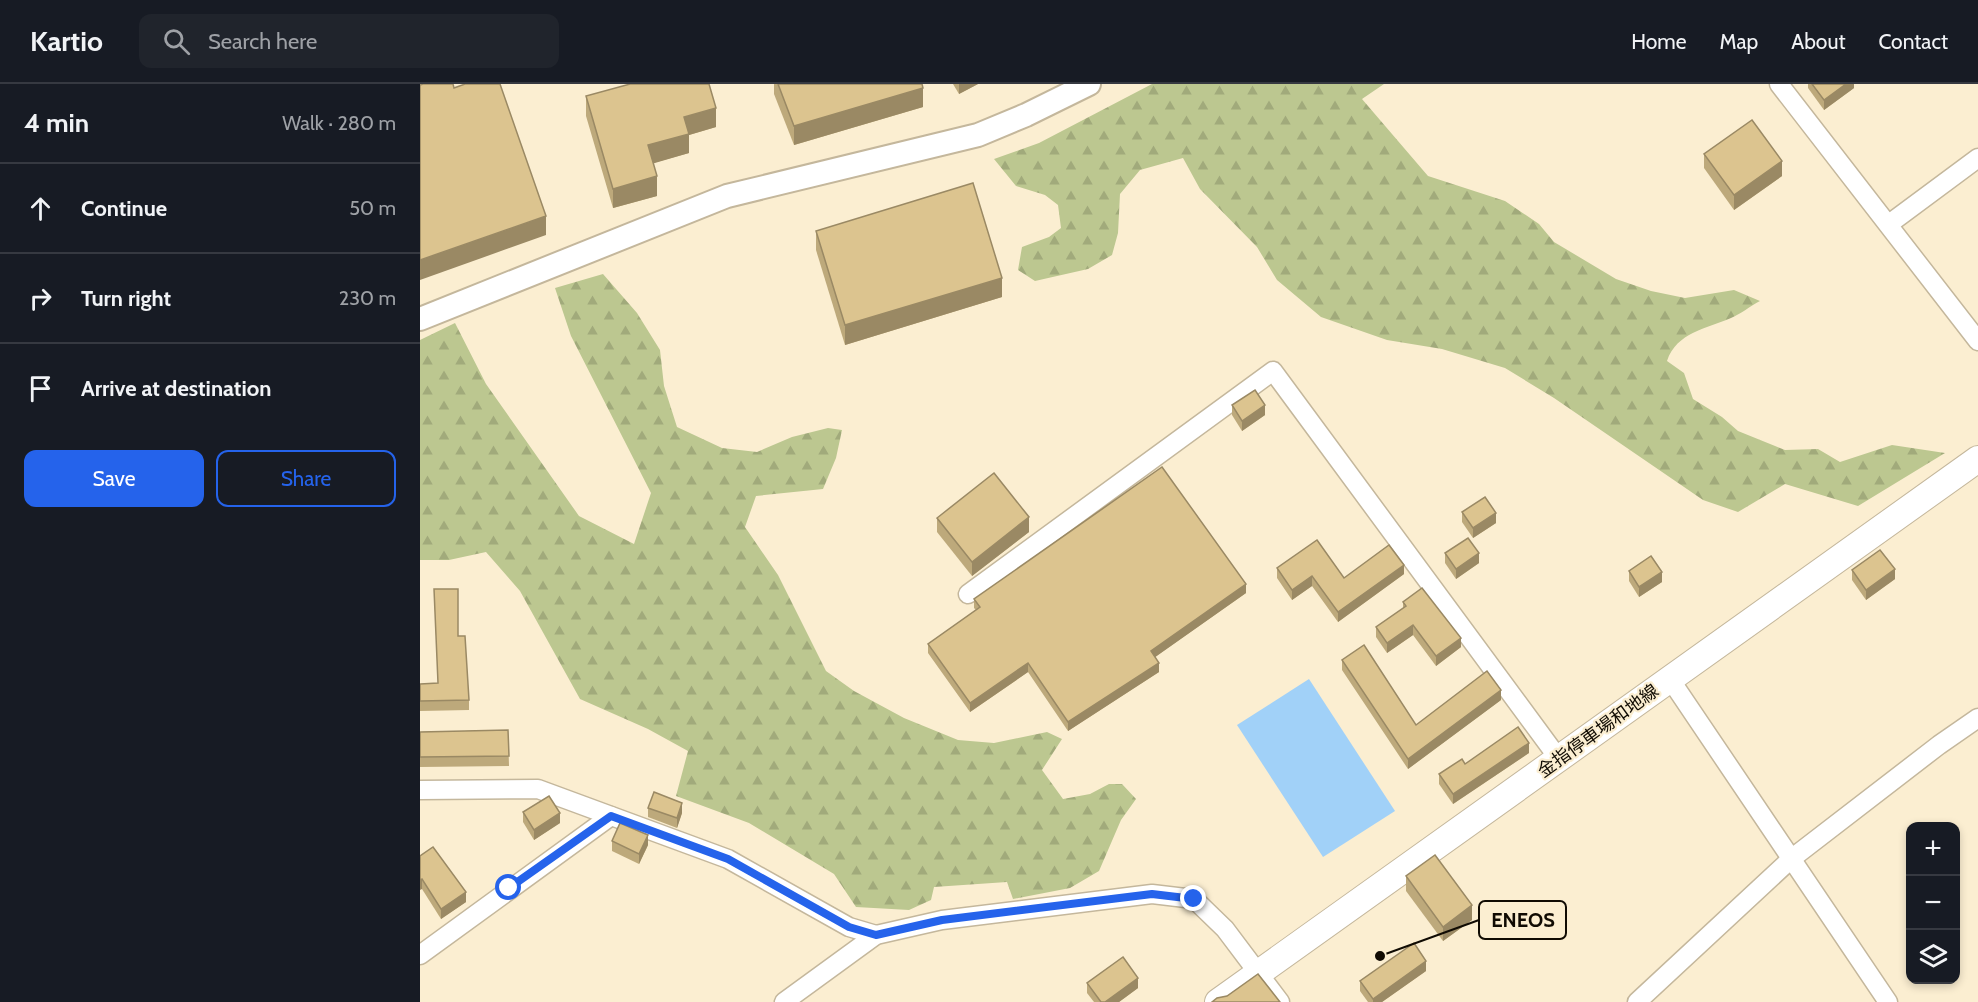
<!DOCTYPE html>
<meta charset="utf-8">
<style>
:root{--surface:#171b24;--page:#20242c;--text:#f1f3f6;--muted:#9ea1a6;--line:#363941;--accent:#2563eb}
body{margin:0;font-family:Cabin,"Noto Sans JP",sans-serif;background:var(--page);color:var(--text)}
.controls{position:absolute;right:18px;bottom:18px;display:grid;overflow:hidden;border-radius:12px;box-shadow:0 3px 9px #0003}
.controls button{width:54px;height:54px;display:grid;place-items:center;padding:0;border:0;border-bottom:2px solid var(--line);background:var(--surface);color:var(--text);font:30px sans-serif}
.stop{position:absolute;width:18px;height:18px;margin:-14px;border:4px solid #2563eb;border-radius:50%;background:#fff}
.stop.end{background:#2563eb;border-color:#fff;box-shadow:0 2px 6px #0008}
.list{margin:0;padding:0;list-style:none}
h2{display:flex;justify-content:space-between;align-items:center;height:78px;margin:0;padding:0 24px;font-size:26px}
h2 small{font-size:20px;font-weight:400;color:var(--muted)}
.list li{display:grid;grid-template-columns:39px 1fr auto;gap:18px;align-items:center;box-sizing:border-box;height:90px;padding:0 24px;border-top:2px solid var(--line)}
.list b{display:block;font-size:22px;white-space:nowrap}
.list em{font-size:20px;font-style:normal;color:var(--muted)}
.actions{display:flex;gap:12px;padding:18px 24px}
.actions a{flex:1;padding:14px 0;border:2px solid var(--accent);border-radius:12px;text-align:center;font-size:21px;color:var(--accent)}
.actions .main{background:var(--accent);color:#fff}
.icon{flex:none;width:33px;height:33px;fill:none;stroke:currentColor;stroke-width:2;stroke-linecap:round;stroke-linejoin:round}
.map{position:relative;flex:none;width:1558px;height:918px;overflow:hidden}
header{display:flex;align-items:center;gap:36px;box-sizing:border-box;height:84px;padding:0 30px;background:var(--surface);border-bottom:2px solid var(--line)}
header strong{font-size:28px}
nav{display:flex;gap:33px;margin-inline-start:auto;font-size:21px}
.search{width:420px;height:54px;background:var(--page);display:flex;align-items:center;gap:15px;box-sizing:border-box;padding:0 21px;border-radius:12px;color:var(--muted);font-size:22px}
main{display:flex}
aside{flex:1;background:var(--surface)}
.map>svg:first-child{display:block}
</style>
<header>
<strong>Kartio</strong>
<div class="search"><svg class="icon" aria-label="search" viewBox="0 0 24 24"><circle cx="10" cy="10" r="6"/><path d="M15 15l6 6"/></svg>Search here</div>
<nav><a>Home</a><a>Map</a><a>About</a><a>Contact</a></nav>
</header>
<main>
<aside>
<h2>4 min<small>Walk · 280 m</small></h2>
<ul class="list">
<li><svg class="icon" aria-label="ahead" viewBox="0 0 24 24"><path d="M12 20V5M6 11l6-6 6 6"/></svg><div><b>Continue</b></div><em>50 m</em></li>
<li><svg class="icon" aria-label="right" viewBox="0 0 24 24"><path d="M7 20v-9h11M14 6l5 5-5 5"/></svg><div><b>Turn right</b></div><em>230 m</em></li>
<li><svg class="icon" aria-label="arrive" viewBox="0 0 24 24"><path d="M6 21V4h12l-3 4 3 4H6"/></svg><div><b>Arrive at destination</b></div></li>
</ul>
<div class="actions"><a class="main">Save</a><a>Share</a></div>
</aside>
<div class="map">
<svg width="1558" height="918" viewBox="0 0 1558 918">
<defs>
<pattern id="forest-firs" width="22" height="20" patternUnits="userSpaceOnUse" patternTransform="scale(1.5)"><rect width="22" height="20" fill="#bcc790"/><path d="M5 1l3.5 6h-7zM16 11l3.5 6h-7z" fill="#a1aa7b"/></pattern>
</defs>
<rect width="100%" height="100%" fill="#fbeed1"/>
<g fill="url(#forest-firs)">
<path d="M732 0H964L942 15 1008 92 1085 117 1119 140 1134 158 1196 195 1231 207 1265 214 1314 206 1340 217C1330 222 1321 230 1311 234 1286 245 1257 248 1247 277L1264 289 1273 315 1302 333 1318 347 1365 366 1398 365 1420 378 1472 361 1525 369 1438 422 1365 400 1318 428 1283 416 1134 314 1085 284 1022 265 967 256 901 233 857 196 837 163 780 105 763 74 720 86 700 110 698 149 692 171 668 185 615 197 598 186 602 163 629 153 641 144 638 121 625 111 596 102 574 75 619 59Z"/>
<polygon points="183,190 217,229 240,266 244,302 257,343 302,364 337,368 372,353 408,344 422,346 416,374 403,405 336,412 325,443 358,491 406,587 434,607 484,634 538,656 574,659 627,648 642,655 622,686 643,715 670,710 689,700 702,700 716,715 701,736 679,787 650,804 593,815 587,798 514,803 511,816 489,826 436,823 414,790 329,739 256,712 268,667 228,645 160,615 100,507 66,468 29,476 0,476 0,256 35,239 66,300 159,432 214,460 231,409 151,252 135,204"/>
</g>
<polygon fill="#a1d1f8" points="889,595 975,727 903,773 817,641"/>
<g fill="none" stroke-linecap="round" stroke-linejoin="round">
<g stroke="#c4b79c" stroke-width="21">
<g id="minor">
<polyline points="1359,0 1558,257"/>
<polyline points="1469,140 1558,74"/>
<polyline points="548,510 853,287 1139,675"/>
<polyline points="1250,595 1468,918"/>
<polyline points="0,706 118,705 308,775 429,843 456,851"/>
<polyline points="0,871 191,732"/>
<polyline points="364,918 456,851 522,836 732,810 774,815 805,845 860,918"/>
<polyline points="1217,918 1371,775 1519,661 1558,634"/>
</g>
</g>
<g stroke="#c4b79c" stroke-width="26">
<polyline id="tertiary" points="0,235 307,112 558,51 606,31 669,0"/>
</g>
<g stroke="#c4b79c" stroke-width="28">
<polyline id="secondary" points="798,918 1558,375"/>
</g>
<use href="#minor" stroke="#fff" stroke-width="18"/>
<use href="#tertiary" stroke="#fff" stroke-width="22"/>
<use href="#secondary" stroke="#fff" stroke-width="26"/>
</g>
<g fill="#bda97b">
<polygon points="354,0 502,0 503,23 374,61 354,10"/>
<polygon points="533,0 558,0 539,10"/>
<polygon points="1388,0 1434,0 1434,4 1404,26 1388,4"/>
<polygon points="166,12 296,43 269,51 269,69 233,79 237,112 193,124 166,32"/>
<polygon points="1284,70 1362,92 1314,126 1284,84"/>
<polygon points="396,147 582,213 425,261 396,166"/>
<polygon points="812,321 845,331 822,347 812,331"/>
<polygon points="1042,428 1076,439 1053,454 1042,438"/>
<polygon points="517,434 609,448 552,492 517,448"/>
<polygon points="1025,469 1059,479 1036,495 1025,479"/>
<polygon points="857,484 924,494 984,490 918,538 892,502 872,516 857,494"/>
<polygon points="1432,486 1475,495 1446,516 1432,496"/>
<polygon points="1209,487 1242,498 1219,513 1209,497"/>
<polygon points="14,505 38,552 49,616 49,626 0,627 0,600 18,599"/>
<polygon points="826,509 735,573 739,588 648,647 608,588 550,628 508,569 508,560 556,526 554,524 554,515"/>
<polygon points="983,518 1041,563 1016,582 993,551 967,569 956,553 956,543 983,525"/>
<polygon points="922,576 996,641 1081,616 988,685 922,586"/>
<polygon points="88,646 89,682 0,683 0,648"/>
<polygon points="1109,669 1033,720 1019,700 1019,690 1045,680"/>
<polygon points="228,724 262,729 257,744 228,733"/>
<polygon points="103,728 140,739 114,756 103,738"/>
<polygon points="192,757 228,761 219,780 192,767"/>
<polygon points="0,772 46,818 21,835 2,805"/>
<polygon points="986,792 1052,836 1023,857 986,807"/>
<polygon points="1006,887 962,918 948,918 940,907 940,897"/>
<polygon points="667,899 718,904 699,918 674,918 667,909"/>
</g>
<g fill="#9a8964">
<polygon points="539,0 558,0 539,10"/>
<polygon points="1426,0 1434,0 1434,4 1404,26 1404,16"/>
<polygon points="503,4 503,23 374,61 374,42"/>
<polygon points="296,24 296,43 269,51 269,69 228,81 228,61 264,33"/>
<polygon points="1362,77 1362,92 1314,126 1314,111"/>
<polygon points="237,92 237,112 193,124 193,105"/>
<polygon points="126,132 126,151 0,196 0,176"/>
<polygon points="582,194 582,213 425,261 425,241"/>
<polygon points="845,321 845,331 822,347 822,337"/>
<polygon points="1076,429 1076,439 1053,454 1053,444"/>
<polygon points="609,433 609,448 552,492 552,478"/>
<polygon points="1059,469 1059,479 1036,495 1036,485"/>
<polygon points="984,481 984,490 918,538 918,528"/>
<polygon points="1475,485 1475,495 1446,516 1446,506"/>
<polygon points="1242,488 1242,498 1219,513 1219,503"/>
<polygon points="892,492 892,502 872,516 872,506"/>
<polygon points="826,500 826,509 731,576 731,567"/>
<polygon points="993,541 993,551 967,569 967,559"/>
<polygon points="1041,554 1041,563 1016,582 1016,572"/>
<polygon points="608,579 608,588 550,628 550,619"/>
<polygon points="739,579 739,588 648,647 648,638"/>
<polygon points="1081,606 1081,616 988,685 988,675"/>
<polygon points="1109,659 1109,669 1033,720 1033,710"/>
<polygon points="262,719 262,729 257,744 257,734"/>
<polygon points="140,729 140,739 114,756 114,746"/>
<polygon points="228,751 228,761 219,780 219,770"/>
<polygon points="2,795 2,805 0,806 0,796"/>
<polygon points="46,808 46,818 21,835 21,825"/>
<polygon points="1052,821 1052,836 1023,857 1023,843"/>
<polygon points="1006,877 1006,887 962,918 953,918 953,915"/>
<polygon points="718,894 718,904 699,918 685,918"/>
</g>
<g fill="#dcc48f" stroke="#9a8964" stroke-width="1.5">
<polygon points="3,0 33,0 34,4 45,0 80,0 126,132 0,176 0,1"/>
<polygon points="210,0 289,0 296,24 264,33 269,50 228,61 237,92 193,105 166,12"/>
<polygon points="358,0 502,0 503,4 374,42"/>
<polygon points="1392,0 1426,0 1404,16"/>
<polygon points="1332,36 1362,77 1314,111 1284,70"/>
<polygon points="553,99 582,194 425,241 396,147"/>
<polygon points="835,306 845,321 822,337 812,321"/>
<polygon points="742,383 826,500 731,567 739,579 648,638 608,579 550,619 508,560 560,523 554,515"/>
<polygon points="574,389 609,433 552,478 517,434"/>
<polygon points="1065,413 1076,429 1053,444 1042,428"/>
<polygon points="1048,454 1059,469 1036,485 1025,469"/>
<polygon points="897,456 924,494 969,461 984,481 918,528 892,492 872,506 857,484"/>
<polygon points="1460,466 1475,485 1446,506 1432,486"/>
<polygon points="1231,472 1242,488 1219,503 1209,487"/>
<polygon points="1002,504 1041,554 1016,572 993,541 967,559 956,543 986,522 983,518"/>
<polygon points="14,505 38,505 38,552 45,552 49,616 0,617 0,600 18,599"/>
<polygon points="944,561 996,641 1067,587 1081,606 988,675 922,576"/>
<polygon points="1098,643 1109,659 1033,710 1019,690 1042,675 1045,680"/>
<polygon points="88,646 89,672 0,673 0,648"/>
<polygon points="234,708 262,719 257,734 228,724"/>
<polygon points="129,712 140,729 114,746 103,728"/>
<polygon points="200,739 228,751 219,770 192,757"/>
<polygon points="13,763 46,808 21,825 2,795 0,796 0,772"/>
<polygon points="1015,771 1052,821 1023,843 986,792"/>
<polygon points="994,859 1006,877 953,915 940,897"/>
<polygon points="703,873 718,894 685,918 681,918 667,899"/>
<polygon points="838,890 860,918 792,918 797,914 807,912"/>
</g>
<g fill="none" stroke-linecap="round" stroke-linejoin="round">
<polyline stroke="#2563eb" stroke-width="8" points="89,804 191,732 308,775 429,843 456,851 522,836 732,810 774,815"/>
</g>
<g text-anchor="middle" stroke-width="4.5" stroke-linejoin="round" paint-order="stroke">
<g font-size="18" fill="#100b03" stroke="#fbeed1">
<text transform="translate(1178 647) rotate(-36)" y="6">金指停車場和地線</text>
</g>
</g>
<path fill="none" stroke="#100b03" stroke-width="2" d="M960 872L1059 836"/>
<circle fill="#100b03" stroke="#fbeed1" stroke-width="2" cx="960" cy="872" r="6"/>
<rect fill="#fbeed1" stroke="#100b03" stroke-width="2" x="1059" y="817" width="87" height="38" rx="6"/>
<g font-size="20" text-anchor="middle" font-weight="bold" fill="#100b03">
<text x="1103" y="843">ENEOS</text>
</g>
</svg>
<div class="controls">
<button>+</button>
<button>−</button>
<button><svg class="icon" aria-label="layers" viewBox="0 0 24 24"><path d="M12 4l9 5-9 5-9-5zM3 14l9 5 9-5"/></svg></button>
</div>
<div class="stop" style="left:89px;top:804px"></div>
<div class="stop end" style="left:774px;top:815px"></div>
</div>
</main>
